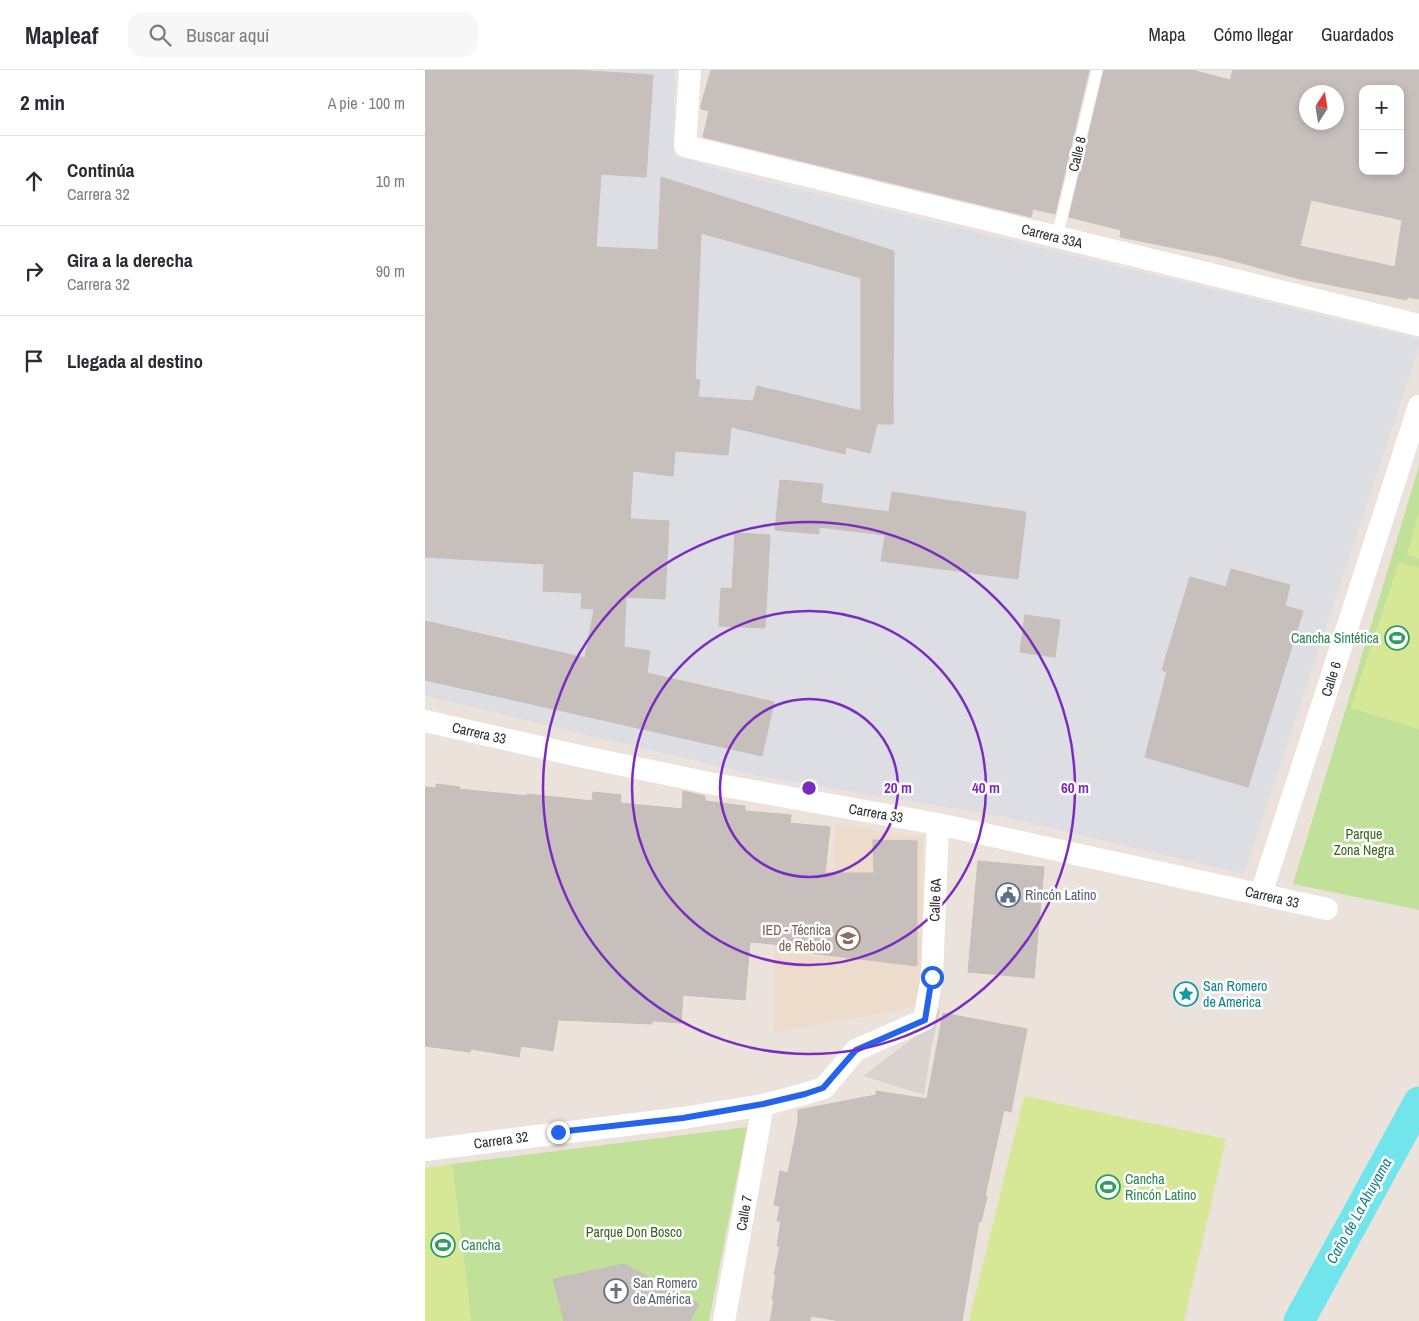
<!DOCTYPE html>
<html lang="es">
<meta charset="utf-8">
<style>
:root{--surface:#fff;--page:#f7f7f7;--text:#2b2b33;--muted:#7c7c81;--line:#e1e1e2}
body{margin:0;font-family:"Archivo Narrow",sans-serif;background:var(--page);color:var(--text)}
.controls{position:absolute;right:15px;top:15px;display:grid;overflow:hidden;border-radius:10px;box-shadow:0 2px 8px #0003}
.controls button{width:45px;height:45px;display:grid;place-items:center;padding:0;border:0;border-bottom:1px solid var(--line);background:var(--surface);color:var(--text);font:25px sans-serif}
.compass{position:absolute;left:874px;top:15px;width:45px;height:45px;border-radius:50%;background:var(--surface);box-shadow:0 2px 8px #0003;rotate:12deg}
.stop{position:absolute;width:15px;height:15px;margin:-11px;border:4px solid #2563eb;border-radius:50%;background:#fff}
.stop.end{background:#2563eb;border-color:#fff;box-shadow:0 1px 5px #0008}
.list{margin:0;padding:0;list-style:none}
h2{display:flex;justify-content:space-between;align-items:center;height:65px;margin:0;padding:0 20px;font-size:21px}
h2 small{font-size:16px;font-weight:400;color:var(--muted)}
.list li{display:grid;grid-template-columns:32px 1fr auto;gap:15px;align-items:center;box-sizing:border-box;height:90px;padding:0 20px;border-top:1px solid var(--line)}
.list b{display:block;font-size:19px;white-space:nowrap}
.list p{margin:0;font-size:16px;white-space:nowrap;color:var(--muted)}
.list em{font-size:16px;font-style:normal;color:var(--muted)}
.icon{flex:none;width:28px;height:28px;fill:none;stroke:currentColor;stroke-width:2;stroke-linecap:round;stroke-linejoin:round}
.map{position:relative;flex:none;width:994px;height:1251px;overflow:hidden}
header{display:flex;align-items:center;gap:30px;box-sizing:border-box;height:70px;padding:0 25px;background:var(--surface);border-bottom:1px solid var(--line)}
header strong{font-size:24px}
nav{display:flex;gap:28px;margin-inline-start:auto;font-size:18px}
.search{width:350px;height:45px;background:var(--page);display:flex;align-items:center;gap:12px;box-sizing:border-box;padding:0 18px;border-radius:15px;color:var(--muted);font-size:19px}
main{display:flex}
aside{flex:1;background:var(--surface)}
.map>svg:first-child{display:block}
</style>
<header>
<strong>Mapleaf</strong>
<div class="search"><svg class="icon" aria-label="search" viewBox="0 0 24 24"><circle cx="10" cy="10" r="6"/><path d="M15 15l6 6"/></svg>Buscar aquí</div>
<nav><a>Mapa</a><a>Cómo llegar</a><a>Guardados</a></nav>
</header>
<main>
<aside>
<h2>2 min<small>A pie · 100 m</small></h2>
<ul class="list">
<li><svg class="icon" aria-label="ahead" viewBox="0 0 24 24"><path d="M12 20V5M6 11l6-6 6 6"/></svg><div><b>Continúa</b><p>Carrera 32</p></div><em>10 m</em></li>
<li><svg class="icon" aria-label="right" viewBox="0 0 24 24"><path d="M7 20v-9h11M14 6l5 5-5 5"/></svg><div><b>Gira a la derecha</b><p>Carrera 32</p></div><em>90 m</em></li>
<li><svg class="icon" aria-label="arrive" viewBox="0 0 24 24"><path d="M6 21V4h12l-3 4 3 4H6"/></svg><div><b>Llegada al destino</b></div></li>
</ul>
</aside>
<div class="map">
<svg width="994" height="1251" viewBox="0 0 994 1251">
<rect width="100%" height="100%" fill="#ece2dc"/>
<polygon fill="#dddde4" points="0,0 250,0 248,85 306,103 994,269 994,278 819,804 576,746 338,707 0,626"/>
<polygon fill="#eddccc" points="410,754 498,768 496,936 349,962 350,800 409,798"/>
<g fill="#c1e19a">
<polygon points="994,396 994,840 868,814"/>
<polygon points="322,1057 284,1251 46,1251 27,1094"/>
</g>
<g fill="#d6e896">
<polygon points="994,442 994,489 982,485"/>
<polygon points="974,492 994,498 994,659 926,638"/>
<polygon points="599,1026 801,1069 759,1251 544,1251"/>
<polygon points="27,1094 46,1251 0,1251 0,1098"/>
</g>
<polygon fill="#d8d3cf" points="516,936 506,979 499,1025 438,1006 504,956"/>
<g fill="none" stroke-linecap="round" stroke-linejoin="round">
<polyline stroke="#71e4ec" stroke-width="31" points="874,1251 994,1032"/>
</g>
<g fill="#c7bfbc" stroke="#c7beb6" fill-rule="evenodd">
<path d="M0 0H148L228 5 221 107 176 104 171 177 233 180 236 107 469 181 468 354H452L445 383 421 377 420 384 306 357 303 385 250 381 248 406 208 401 205 449 244 451 240 529 201 527 199 577 225 581 222 603 349 632 337 686 0 610V551L160 588 169 539 156 538 157 523 118 521 119 494 0 487ZM276 163 436 208V341L332 316 328 331 273 327 275 310 270 309Z"/>
<polygon points="286,0 664,0 630,144 608,139 606,147 278,67 284,41 276,39 276,35"/>
<path d="M679 0H767L805 10 808 0H994V229L982 227V230L871 208 795 187 695 167 696 160 644 147ZM938 19H975V101H938ZM882 22H912V52H882ZM886 130 977 150 970 197 875 176Z"/>
<polygon points="355,410 398,414 396,433 464,442 467,422 601,442 593,509 456,491 460,465 394,457 394,464 350,460"/>
<polygon points="310,463 345,465 340,558 294,556 296,518 307,519"/>
<polygon points="806,499 865,515 860,536 878,541 823,717 720,687 742,602 737,600 765,507 801,517"/>
<polygon points="600,545 635,550 630,587 595,582"/>
<polygon points="11,714 35,717 34,719 102,726 102,724 167,731 168,722 196,725 195,733 257,739 258,721 280,726 280,731 320,736 320,741 366,745 365,753 405,757 400,803 449,803 448,770 492,771 492,896 369,881 369,876 325,872 320,930 258,925 256,953 227,951 227,954 133,950 128,981 96,976 94,987 46,979 45,982 0,976 0,717 11,718"/>
<polygon points="553,791 619,797 609,908 543,902"/>
<polygon points="518,943 602,959 586,1042 579,1040 560,1126 562,1127 556,1152 554,1151 537,1251 415,1251 386,1246 385,1251 345,1251 349,1231 347,1230 351,1205 349,1205 355,1176 352,1176 356,1151 352,1151 355,1136 349,1135 355,1101 363,1103 373,1052 373,1040 451,1025 451,1021 502,1029"/>
<polygon points="199,1194 274,1234 265,1251 139,1251 128,1209"/>
</g>
<g fill="none" stroke-linecap="round" stroke-linejoin="round">
<polyline stroke="#fff" stroke-width="11" points="632,167 672,0"/>
<g stroke="#fff" stroke-width="22">
<polyline points="265,0 260,76 994,255"/>
<polyline points="0,651 159,687 289,714 513,754 902,839"/>
<polyline points="836,824 994,336"/>
<polyline points="0,1080 258,1048 338,1035 379,1024 399,1018 431,980 499,950 507,907 513,754"/>
<polyline points="299,1251 338,1035"/>
</g>
</g>
<g fill="none" stroke-linecap="round" stroke-linejoin="round">
<polyline stroke="#2563eb" stroke-width="6" points="133,1062 258,1048 338,1034 380,1024 398,1018 431,980 500,950 507,907"/>
</g>
<g fill="none" stroke="#7b2cbf" stroke-width="2.5">
<circle cx="384" cy="718" r="89"/>
<circle cx="384" cy="718" r="177"/>
<circle cx="384" cy="718" r="266"/>
</g>
<defs>
<g id="stadium-ring" transform="scale(1.25)"><circle r="9.5" fill="#fff" stroke="#2e9e5b" stroke-width="1.5"/><path d="M0-5a6.5 5 0 1 0 0 10a6.5 5 0 1 0 0-10ZM-3.5-1.8h7v3.6h-7Z" fill="#2e9e5b"/></g>
<g id="civic-ring" transform="scale(1.25)"><circle r="9.5" fill="#fff" stroke="#5c6f8a" stroke-width="1.5"/><path d="M-.6-6.5H3V-4.5H.6V-3L4-1V1h2V6H-6V1h2V-1L-.6-3ZM-1.2 2.5V6h2.4V2.5Z" fill="#5c6f8a"/></g>
<g id="school-ring" transform="scale(1.25)"><circle r="9.5" fill="#fff" stroke="#8d6e63" stroke-width="1.5"/><path d="M0-5L7-2L0 1L-7-2ZM-4 1L0 2.5L4 1V4Q0 6-4 4Z" fill="#8d6e63"/></g>
<g id="sight-ring" transform="scale(1.25)"><circle r="9.5" fill="#fff" stroke="#0f9aa8" stroke-width="1.5"/><path d="M0-6L1.8-2.2L6-1.7L2.9 1.2L3.7 5.4L0 3.3L-3.7 5.4L-2.9 1.2L-6-1.7L-1.8-2.2Z" fill="#0f9aa8"/></g>
<g id="church-ring" transform="scale(1.25)"><circle r="9.5" fill="#fff" stroke="#6b7280" stroke-width="1.5"/><path d="M-1.2-6h2.4v3.5h3.3v2.4h-3.3V6h-2.4V-.1h-3.3v-2.4h3.3Z" fill="#6b7280"/></g>
</defs>
<g fill-rule="evenodd">
<use href="#stadium-ring" x="972" y="568"/>
<use href="#civic-ring" x="583" y="825"/>
<use href="#school-ring" x="423" y="868"/>
<use href="#sight-ring" x="761" y="924"/>
<use href="#stadium-ring" x="683" y="1117"/>
<use href="#stadium-ring" x="18" y="1175"/>
<use href="#church-ring" x="191" y="1221"/>
</g>
<g text-anchor="middle" stroke-width="5" stroke-linejoin="round" paint-order="stroke">
<g font-size="14" fill="#2a2a2a" stroke="#fff">
<text transform="translate(652 84) rotate(-77)" y="5">Calle 8</text>
<text transform="translate(627 166) rotate(14)" y="5">Carrera 33A</text>
<text transform="translate(906 609) rotate(-72)" y="5">Calle 6</text>
<text transform="translate(54 663) rotate(13)" y="5">Carrera 33</text>
<text transform="translate(451 743) rotate(10)" y="5">Carrera 33</text>
<text transform="translate(847 827) rotate(13)" y="5">Carrera 33</text>
<text transform="translate(510 830) rotate(-88)" y="5">Calle 6A</text>
<text transform="translate(76 1070) rotate(-8)" y="5">Carrera 32</text>
<text transform="translate(319 1143) rotate(-80)" y="5">Calle 7</text>
</g>
<g font-size="14" fill="#27864d" stroke="#fff" text-anchor="start">
<text x="954" y="573" text-anchor="end">Cancha Sintética</text>
<text x="700" y="1114">Cancha<tspan x="700" dy="16">Rincón Latino</tspan></text>
<text x="36" y="1180">Cancha</text>
</g>
<g font-size="14" fill="#3a651c" stroke="#fff">
<text x="939" y="769">Parque<tspan x="939" dy="16">Zona Negra</tspan></text>
<text x="209" y="1167">Parque Don Bosco</text>
</g>
<g font-size="14" fill="#4e5e75" stroke="#fff" text-anchor="start">
<text x="600" y="830">Rincón Latino</text>
</g>
<g font-size="14" fill="#785e54" stroke="#fff" text-anchor="end">
<text x="406" y="865">IED - Técnica<tspan x="406" dy="16">de Rebolo</tspan></text>
</g>
<g font-size="14" fill="#0d838f" stroke="#fff" text-anchor="start">
<text x="778" y="921">San Romero<tspan x="778" dy="16">de America</tspan></text>
</g>
<g font-size="14" fill="#5b616d" stroke="#fff" text-anchor="start">
<text x="208" y="1218">San Romero<tspan x="208" dy="16">de América</tspan></text>
</g>
<g font-size="15" font-style="italic" fill="#107f91" stroke="#fff">
<text transform="translate(934 1141) rotate(-61)" y="5">Caño de La Ahuyama</text>
</g>
</g>
<circle cx="384" cy="718" r="8" fill="#7b2cbf" stroke="#fff" stroke-width="2.5"/>
<g font-size="15" text-anchor="middle" font-weight="bold" fill="#7b2cbf" stroke="#fff" stroke-width="5" stroke-linejoin="round" paint-order="stroke">
<text x="473" y="723">20 m</text>
<text x="561" y="723">40 m</text>
<text x="650" y="723">60 m</text>
</g>
</svg>
<div class="controls">
<button>+</button>
<button>−</button>
</div>
<svg class="compass" viewBox="-18 -18 36 36"><path d="M0-13l5 13h-10z" fill="#e53935"/><path d="M0 13l5-13h-10z" fill="#7c7c81"/></svg>
<div class="stop" style="left:507px;top:907px"></div>
<div class="stop end" style="left:133px;top:1062px"></div>
</div>
</main>
